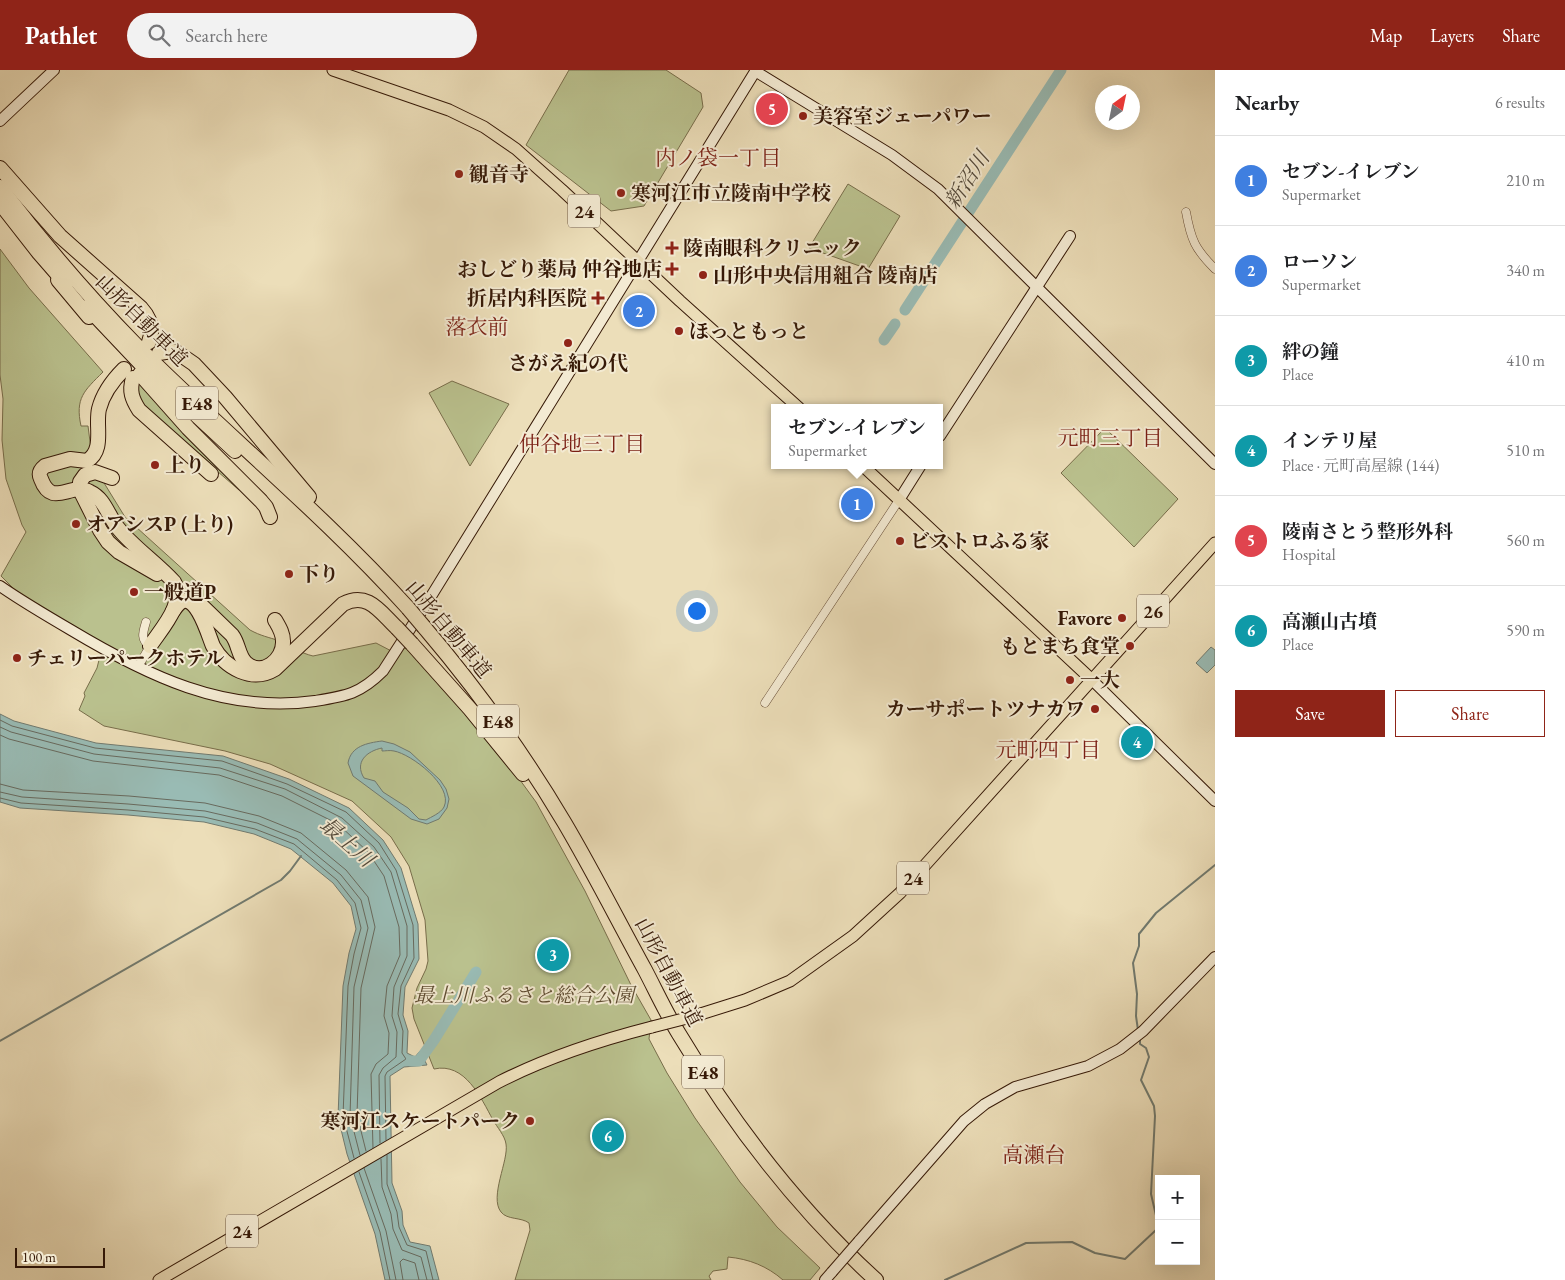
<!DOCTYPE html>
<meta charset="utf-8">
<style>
:root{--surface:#fff;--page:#f2f2f2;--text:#202124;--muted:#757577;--line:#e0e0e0;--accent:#8f2418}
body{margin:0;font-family:"EB Garamond","Noto Serif JP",serif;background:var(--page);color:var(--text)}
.controls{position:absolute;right:15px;bottom:15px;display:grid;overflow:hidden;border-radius:0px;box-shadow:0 5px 20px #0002}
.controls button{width:45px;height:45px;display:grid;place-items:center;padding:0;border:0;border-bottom:1px solid var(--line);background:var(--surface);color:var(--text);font:25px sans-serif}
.compass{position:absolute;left:1095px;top:15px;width:45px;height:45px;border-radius:50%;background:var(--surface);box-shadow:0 5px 20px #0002;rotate:33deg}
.scale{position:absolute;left:15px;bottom:12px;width:90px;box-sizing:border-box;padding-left:5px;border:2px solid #361907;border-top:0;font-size:14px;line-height:18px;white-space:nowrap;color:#361907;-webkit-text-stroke:4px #f3ead2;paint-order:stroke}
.you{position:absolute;left:696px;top:540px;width:18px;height:18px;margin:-12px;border:4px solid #fff;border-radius:50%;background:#1a73e8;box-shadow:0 0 0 8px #1a73e833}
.badge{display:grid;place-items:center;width:32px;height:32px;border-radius:50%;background:var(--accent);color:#fff;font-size:16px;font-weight:700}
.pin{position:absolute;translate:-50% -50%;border:2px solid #fff;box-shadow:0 1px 5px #0006}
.popup{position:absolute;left:771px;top:334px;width:172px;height:65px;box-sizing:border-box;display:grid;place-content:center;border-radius:0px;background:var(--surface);filter:drop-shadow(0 1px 4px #0005);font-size:16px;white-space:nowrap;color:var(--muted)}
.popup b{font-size:19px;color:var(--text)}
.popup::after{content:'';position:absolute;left:50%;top:100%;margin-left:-10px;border:10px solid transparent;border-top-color:var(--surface)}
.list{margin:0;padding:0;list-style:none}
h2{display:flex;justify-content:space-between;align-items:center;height:65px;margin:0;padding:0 20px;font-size:21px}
h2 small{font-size:16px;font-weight:400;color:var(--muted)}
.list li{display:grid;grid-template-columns:32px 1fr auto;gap:15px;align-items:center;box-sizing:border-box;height:90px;padding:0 20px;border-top:1px solid var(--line)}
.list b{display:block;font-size:19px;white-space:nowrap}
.list p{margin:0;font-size:16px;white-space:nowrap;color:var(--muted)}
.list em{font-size:16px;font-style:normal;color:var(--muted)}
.actions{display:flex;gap:10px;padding:15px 20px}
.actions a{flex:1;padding:11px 0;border:1px solid var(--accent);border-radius:0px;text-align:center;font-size:18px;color:var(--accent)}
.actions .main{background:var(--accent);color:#fff}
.icon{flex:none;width:28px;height:28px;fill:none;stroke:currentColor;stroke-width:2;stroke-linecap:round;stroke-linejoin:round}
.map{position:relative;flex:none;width:1215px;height:1210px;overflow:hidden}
header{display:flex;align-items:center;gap:30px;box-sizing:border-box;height:70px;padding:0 25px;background:var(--accent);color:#fff}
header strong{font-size:24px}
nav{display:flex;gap:28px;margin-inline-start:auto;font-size:18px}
.search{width:350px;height:45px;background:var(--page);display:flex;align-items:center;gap:12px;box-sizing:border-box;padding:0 18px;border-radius:28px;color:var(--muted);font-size:19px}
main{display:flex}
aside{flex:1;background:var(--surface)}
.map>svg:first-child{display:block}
</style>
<header>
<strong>Pathlet</strong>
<div class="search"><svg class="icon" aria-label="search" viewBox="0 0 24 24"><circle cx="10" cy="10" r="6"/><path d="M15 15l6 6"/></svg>Search here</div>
<nav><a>Map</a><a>Layers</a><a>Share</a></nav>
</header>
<main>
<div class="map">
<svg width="1215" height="1210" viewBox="0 0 1215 1210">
<rect width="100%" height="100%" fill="#ecdeb9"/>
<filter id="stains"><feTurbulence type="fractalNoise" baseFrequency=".004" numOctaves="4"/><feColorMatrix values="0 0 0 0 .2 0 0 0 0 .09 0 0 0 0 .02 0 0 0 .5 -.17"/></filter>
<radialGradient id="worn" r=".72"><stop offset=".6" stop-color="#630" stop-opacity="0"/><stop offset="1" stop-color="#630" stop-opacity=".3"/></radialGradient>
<g fill="#bac18e" stroke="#786d4a">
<polygon points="569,0 666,0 701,23 703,37 644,136 611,141 526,75"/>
<polygon points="848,114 900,146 868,199 809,178"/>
<path d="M0 179 29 218 103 302C84 321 75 328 81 356H88L93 395 125 447 250 560C261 566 268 567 280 571 291 576 300 583 313 586L376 573 399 585 406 575 512 699 536 732 585 821 631 915 651 950 649 969 667 1003 695 1048 740 1112 777 1157 820 1198 810 1210H783C767 1196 749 1189 728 1187L727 1199 713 1201 709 1206 711 1210H515L530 1160 529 1153C521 1147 507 1150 501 1142 489 1127 509 1090 506 1074 505 1066 497 1057 493 1050 481 1028 465 992 434 999L414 949 412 938 417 918 426 899 428 891 425 850 409 796 391 767 352 731 270 694 225 681 104 656 79 640 85 626 84 623 97 598 100 586 103 587 107 578 19 524 1 506 26 462 22 455 6 409 2 370 3 329 0 305Z"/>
<polygon points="137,308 241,418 239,420 135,330"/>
<polygon points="452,311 509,334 470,396 429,323"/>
<polygon points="1105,358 1178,429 1134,477 1061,403"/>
</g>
<g fill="#99bbb4" stroke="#717a6f" fill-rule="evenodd">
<polygon points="1211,577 1215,580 1215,595 1207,603 1196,593"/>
<polygon points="0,644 14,651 96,673 223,686 289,709 349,738 383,770 401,798 418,854 419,889 405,917 403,945 408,961 407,983 415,987 420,981 427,995 404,997 390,1006 392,1113 402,1141 403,1155 410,1172 430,1176 439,1210 385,1210 375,1164 347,1084 338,1047 343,916 349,883 356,859 351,836 333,813 291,779 254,764 204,752 128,745 20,738 0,732"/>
<path d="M382 671 394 674 410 682 440 710 446 719 449 729 447 738 439 749 427 754 411 749 353 706 348 693C351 676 367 673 382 671ZM382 678V681C385 681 390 680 394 681 411 684 454 716 444 737 441 743 431 747 426 750L419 749 408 738 383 722 375 711 364 708C354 692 367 681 382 678Z"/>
</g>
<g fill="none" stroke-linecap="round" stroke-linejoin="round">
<g stroke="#686a5e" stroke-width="1">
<polyline points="0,650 12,656 95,678 222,691 287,714 346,742 379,773 396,800 413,855 414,888 401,916 398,944 403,961 402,983 406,989 387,1002 385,1006 386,1070"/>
<polyline points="0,657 11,662 94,684 220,698 285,719 342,748 374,777 391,802 407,856 407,886 394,917 392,946 397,962 396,987 383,998 379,1005 380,1073"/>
<polyline points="0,665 9,669 93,691 219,705 282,726 338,754 368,782 384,806 399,857 400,885 387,916 384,946 389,963 388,984 376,994 371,1004 373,1078"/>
<polyline points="0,714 23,720 129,726 205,733 259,746 301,763 346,800 368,827 375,857 361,918 357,1045 366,1081"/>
<polyline points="0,722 22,727 128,734 205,741 257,753 297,769 341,805 361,830 368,858 354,917 350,1046 360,1085"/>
<polyline points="0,728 21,733 128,740 204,747 255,759 294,774 337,810 355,833 361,858 354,884 348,916 343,1046 354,1088"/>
<polyline points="387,1085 387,1114 397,1142 399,1157 407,1175 426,1181 433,1210"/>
<polyline points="381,1089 382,1117 391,1144 393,1159 402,1180 421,1187 427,1210"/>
<polyline points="364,1098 386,1161 396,1210"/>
<polyline points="359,1102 380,1162 390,1210"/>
<polyline points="403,1210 400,1192 403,1189 415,1193 419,1210"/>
</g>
<g stroke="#717a6f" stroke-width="2">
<polyline points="1138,960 1136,946 1137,924 1133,893 1139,876 1139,864 1156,843 1215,795"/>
<polyline points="0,971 281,810 290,801 301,786"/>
<polyline points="945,1210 1026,1173 1072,1172 1095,1183 1125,1189 1156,1160 1158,1154 1151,1124 1155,1046 1154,1036 1141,1010 1149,987 1146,978 1140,974 1140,969"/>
</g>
<g stroke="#99bbb4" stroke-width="11">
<polyline points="905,240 1061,0"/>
<polyline points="884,270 895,254"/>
<polyline points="411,991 419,991 434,970 476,902"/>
</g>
<g stroke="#644a34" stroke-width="9">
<g id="street">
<path d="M1186 142C1191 170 1195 179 1215 199"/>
<path d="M138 597 150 576C140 570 143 562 146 552"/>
<polyline points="765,633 899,430"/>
</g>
</g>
<g stroke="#361907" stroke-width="12">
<g id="secondary">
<polyline points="755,1 892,85 938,119 1215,394"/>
<polyline points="0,51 54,0"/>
<polyline points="940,366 1070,166"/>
<polyline points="899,430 921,395"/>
<path d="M0 516C23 532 47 546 71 560 146 605 225 644 315 631 346 626 360 624 383 601L430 528 756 0"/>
<polyline points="1091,609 1215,731"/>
<polyline points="859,1171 964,1051 985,1034 1015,1017 1088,996 1120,979 1143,961 1215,887"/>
<polyline points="825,1210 832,1202"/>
</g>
</g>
<g stroke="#361907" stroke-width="13">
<g id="primary">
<polyline points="333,0 449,40 484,57 516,79 562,120 680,231 799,338"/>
<polyline points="862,395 1091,609"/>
<polyline points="691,947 745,930 790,911 853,866 900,823 1215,473"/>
<path d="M159 1210 499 1012C546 988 601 970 652 957"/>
</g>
</g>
<g stroke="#361907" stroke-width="16">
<g id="highway">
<path d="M0 98 60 166 141 238C150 248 154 259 149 272"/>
<path d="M0 117C42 172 87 225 136 275 225 364 323 444 408 538"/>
<polyline points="0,133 39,183 66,214"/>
<polyline points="58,210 89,247"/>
<polyline points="87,237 140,293 235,381"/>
<polyline points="159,283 172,281 178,283 194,294 225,327 309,427"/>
<path d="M124 299C112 311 103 323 99 339 95 356 105 380 87 391L70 389 45 396C40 400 38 403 41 409 52 439 71 411 90 422 105 429 108 446 118 458 134 478 157 493 174 512 186 533 161 559 150 576"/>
<polyline points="140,304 188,358 261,431 266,437 270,447"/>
<path d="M133 308C129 321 132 329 139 340L211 404"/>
<polyline points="112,408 95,402 85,405 80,412 82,424 100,460 108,472 119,482 157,504"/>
<path d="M200 534 232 565C239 574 238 586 246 593 262 607 284 590 283 571 283 563 279 557 275 550"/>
<path d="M173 541C175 538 178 534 181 532 197 523 209 567 213 576 225 598 252 613 275 599L343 534C368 521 380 542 397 558"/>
<path d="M424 557C476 618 523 683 564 752 593 801 618 851 645 900 656 921 666 943 679 964 733 1054 798 1139 876 1210"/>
<polyline points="412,574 470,639 523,704"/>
</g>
</g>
<use href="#street" stroke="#f3ead2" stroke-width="8"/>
<use href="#secondary" stroke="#f3ead2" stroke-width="10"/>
<use href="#primary" stroke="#ecdeb9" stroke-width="11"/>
<use href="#highway" stroke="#ecdeb9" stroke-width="14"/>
<g stroke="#361907" stroke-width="12" stroke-linecap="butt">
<polyline id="secondary-bridge" points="832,1202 859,1171"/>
</g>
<g stroke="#361907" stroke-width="13" stroke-linecap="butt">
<polyline id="primary-bridge" points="652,957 691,947"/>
</g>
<g stroke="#361907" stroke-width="16" stroke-linecap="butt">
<g id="highway-bridge">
<polyline points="408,538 424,557"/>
<polyline points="397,558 412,574"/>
</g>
</g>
<use href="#secondary-bridge" stroke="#f3ead2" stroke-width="10"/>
<use href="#primary-bridge" stroke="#ecdeb9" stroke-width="11"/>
<use href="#highway-bridge" stroke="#ecdeb9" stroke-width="14"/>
</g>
<g fill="#8f2418" stroke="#f3ead2" stroke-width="2">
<circle cx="803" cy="46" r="5"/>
<circle cx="459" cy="104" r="5"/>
<circle cx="621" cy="123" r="5"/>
<path d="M669.5 170.5h5v5h5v5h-5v5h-5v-5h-5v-5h5z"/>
<path d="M669.5 191.5h5v5h5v5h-5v5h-5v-5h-5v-5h5z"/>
<circle cx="703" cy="205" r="5"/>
<path d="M595.5 220.5h5v5h5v5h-5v5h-5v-5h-5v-5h5z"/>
<circle cx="679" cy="261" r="5"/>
<circle cx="568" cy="273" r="5"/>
<circle cx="155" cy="395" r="5"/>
<circle cx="76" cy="454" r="5"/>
<circle cx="900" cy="471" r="5"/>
<circle cx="289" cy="504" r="5"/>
<circle cx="134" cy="522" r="5"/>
<circle cx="1122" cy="548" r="5"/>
<circle cx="1130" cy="576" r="5"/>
<circle cx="17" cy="588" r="5"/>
<circle cx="1070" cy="610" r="5"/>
<circle cx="1095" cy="639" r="5"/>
<circle cx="530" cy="1051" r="5"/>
</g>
<g text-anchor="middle" stroke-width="4" stroke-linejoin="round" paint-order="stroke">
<g fill="#f3ead2" stroke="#6f5844" stroke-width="1">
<rect x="568" y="124.5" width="32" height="33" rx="4"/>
<rect x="176" y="316.5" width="42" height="33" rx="4"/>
<rect x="1137" y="524.5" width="32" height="33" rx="4"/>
<rect x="477" y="634.5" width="42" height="33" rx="4"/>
<rect x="897" y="791.5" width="32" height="33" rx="4"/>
<rect x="682" y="985.5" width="42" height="33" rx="4"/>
<rect x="226" y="1144.5" width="32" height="33" rx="4"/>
</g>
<g font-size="19" font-weight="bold" fill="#361907">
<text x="584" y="148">24</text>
<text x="197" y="340">E48</text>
<text x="1153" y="548">26</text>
<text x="498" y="658">E48</text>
<text x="913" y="815">24</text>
<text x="703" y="1009">E48</text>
<text x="242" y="1168">24</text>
</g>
<g font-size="20" font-weight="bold" fill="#361907" stroke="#f3ead2" text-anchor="start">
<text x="813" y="53">美容室ジェーパワー</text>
<text x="469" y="111">観音寺</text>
<text x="631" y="130">寒河江市立陵南中学校</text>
<text x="683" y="185">陵南眼科クリニック</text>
<text x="662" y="206" text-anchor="end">おしどり薬局 仲谷地店</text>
<text x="713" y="212">山形中央信用組合 陵南店</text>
<text x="587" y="235" text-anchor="end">折居内科医院</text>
<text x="689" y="268">ほっともっと</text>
<text x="568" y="300" text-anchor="middle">さがえ紀の代</text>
<text x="165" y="402">上り</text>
<text x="86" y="461">オアシスP (上り)</text>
<text x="910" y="478">ビストロふる家</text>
<text x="299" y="511">下り</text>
<text x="144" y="529">一般道P</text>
<text x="1112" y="555" text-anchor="end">Favore</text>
<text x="1120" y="583" text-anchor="end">もとまち食堂</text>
<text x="27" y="595">チェリーパークホテル</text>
<text x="1080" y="617">一大</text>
<text x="1085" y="646" text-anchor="end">カーサポートツナカワ</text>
<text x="520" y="1058" text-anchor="end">寒河江スケートパーク</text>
</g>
<g font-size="20" fill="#361907" stroke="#f3ead2">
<text transform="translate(142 250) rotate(45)" y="7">山形自動車道</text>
<text transform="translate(449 559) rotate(50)" y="7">山形自動車道</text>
<text transform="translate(669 902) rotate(62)" y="7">山形自動車道</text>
</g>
<g font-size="20" font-style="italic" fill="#5e4b30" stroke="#f3ead2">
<text x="524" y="932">最上川ふるさと総合公園</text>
</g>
<g font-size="21" fill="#7a1f14" stroke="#f3ead2">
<text x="718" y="95">内ノ袋一丁目</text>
<text x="477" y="264">落衣前</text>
<text x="1110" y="375">元町三丁目</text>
<text x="582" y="381">仲谷地三丁目</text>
<text x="1048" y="687">元町四丁目</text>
<text x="1034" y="1092">高瀬台</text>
</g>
<g font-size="21" font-style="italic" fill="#544a3b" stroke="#f3ead2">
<text transform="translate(967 110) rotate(-57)" y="7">新沼川</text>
<text transform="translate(347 772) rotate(41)" y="7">最上川</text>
</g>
</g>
<rect width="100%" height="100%" filter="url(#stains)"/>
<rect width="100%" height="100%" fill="url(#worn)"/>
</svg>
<div class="controls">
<button>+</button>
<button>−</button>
</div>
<svg class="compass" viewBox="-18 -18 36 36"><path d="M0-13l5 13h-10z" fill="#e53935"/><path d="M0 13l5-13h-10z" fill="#757577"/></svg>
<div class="scale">100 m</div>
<div class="you"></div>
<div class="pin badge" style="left:857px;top:434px;background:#3f7fe0">1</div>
<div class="popup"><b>セブン-イレブン</b>Supermarket</div>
<div class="pin badge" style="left:639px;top:241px;background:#3f7fe0">2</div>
<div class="pin badge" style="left:553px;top:885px;background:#0f9aa8">3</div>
<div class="pin badge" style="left:1137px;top:672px;background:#0f9aa8">4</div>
<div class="pin badge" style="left:772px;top:39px;background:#e0444e">5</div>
<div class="pin badge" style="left:608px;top:1066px;background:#0f9aa8">6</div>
</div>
<aside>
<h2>Nearby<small>6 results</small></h2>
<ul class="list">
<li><span class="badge" style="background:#3f7fe0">1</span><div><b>セブン-イレブン</b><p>Supermarket</p></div><em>210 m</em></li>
<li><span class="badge" style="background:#3f7fe0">2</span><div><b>ローソン</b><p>Supermarket</p></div><em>340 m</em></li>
<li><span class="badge" style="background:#0f9aa8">3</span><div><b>絆の鐘</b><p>Place</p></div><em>410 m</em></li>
<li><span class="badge" style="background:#0f9aa8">4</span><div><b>インテリ屋</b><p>Place · 元町高屋線 (144)</p></div><em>510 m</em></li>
<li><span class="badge" style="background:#e0444e">5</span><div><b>陵南さとう整形外科</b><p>Hospital</p></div><em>560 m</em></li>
<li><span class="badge" style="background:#0f9aa8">6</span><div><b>高瀬山古墳</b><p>Place</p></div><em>590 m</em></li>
</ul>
<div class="actions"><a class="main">Save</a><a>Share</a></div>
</aside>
</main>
